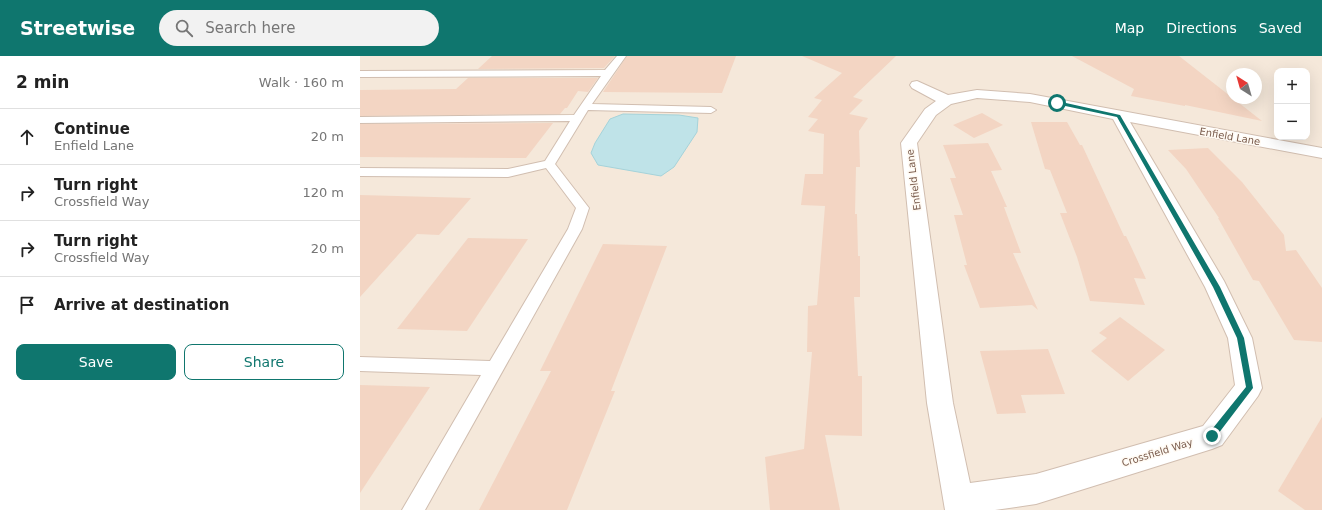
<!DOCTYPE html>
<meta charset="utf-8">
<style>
:root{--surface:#fff;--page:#f2f2f2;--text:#222;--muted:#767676;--line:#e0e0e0;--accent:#0f766e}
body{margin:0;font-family:"DejaVu Sans",sans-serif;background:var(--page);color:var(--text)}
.controls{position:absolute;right:12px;top:12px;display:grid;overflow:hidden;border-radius:8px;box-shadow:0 4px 16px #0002}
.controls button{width:36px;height:36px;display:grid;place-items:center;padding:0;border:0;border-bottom:1px solid var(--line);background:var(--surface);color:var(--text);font:20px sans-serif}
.compass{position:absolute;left:866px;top:12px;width:36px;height:36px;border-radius:50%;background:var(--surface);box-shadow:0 4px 16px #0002;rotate:323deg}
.stop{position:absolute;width:12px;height:12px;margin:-9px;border:3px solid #0f766e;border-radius:50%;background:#fff}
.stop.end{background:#0f766e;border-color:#fff;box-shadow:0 1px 4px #0008}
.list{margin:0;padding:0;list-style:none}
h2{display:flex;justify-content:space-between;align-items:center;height:52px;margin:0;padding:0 16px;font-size:17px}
h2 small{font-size:13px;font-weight:400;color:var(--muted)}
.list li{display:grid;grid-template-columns:26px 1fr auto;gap:12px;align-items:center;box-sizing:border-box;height:56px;padding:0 16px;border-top:1px solid var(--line)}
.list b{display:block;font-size:15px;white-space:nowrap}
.list p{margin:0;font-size:13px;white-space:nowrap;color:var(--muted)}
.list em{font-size:13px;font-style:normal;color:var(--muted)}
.actions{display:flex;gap:8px;padding:12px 16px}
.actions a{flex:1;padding:9px 0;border:1px solid var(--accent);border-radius:8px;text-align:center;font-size:14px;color:var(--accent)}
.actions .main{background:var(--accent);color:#fff}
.icon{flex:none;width:22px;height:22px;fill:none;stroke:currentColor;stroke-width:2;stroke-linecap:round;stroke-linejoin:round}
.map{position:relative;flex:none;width:962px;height:454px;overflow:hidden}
header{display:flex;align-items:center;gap:24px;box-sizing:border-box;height:56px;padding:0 20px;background:var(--accent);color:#fff}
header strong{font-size:19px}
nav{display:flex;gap:22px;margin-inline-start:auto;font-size:14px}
.search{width:280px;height:36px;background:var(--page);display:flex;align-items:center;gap:10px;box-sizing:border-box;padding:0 14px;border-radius:22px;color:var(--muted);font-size:15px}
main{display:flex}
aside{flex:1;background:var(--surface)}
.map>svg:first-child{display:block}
</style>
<header>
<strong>Streetwise</strong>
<div class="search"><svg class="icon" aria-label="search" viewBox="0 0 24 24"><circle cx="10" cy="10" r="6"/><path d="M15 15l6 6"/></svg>Search here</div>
<nav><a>Map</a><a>Directions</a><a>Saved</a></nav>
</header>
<main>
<aside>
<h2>2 min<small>Walk · 160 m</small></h2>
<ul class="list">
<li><svg class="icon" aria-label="ahead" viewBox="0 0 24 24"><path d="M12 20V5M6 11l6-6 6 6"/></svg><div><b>Continue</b><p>Enfield Lane</p></div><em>20 m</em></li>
<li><svg class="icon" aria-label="right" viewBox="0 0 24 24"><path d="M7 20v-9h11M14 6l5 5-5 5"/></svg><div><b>Turn right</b><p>Crossfield Way</p></div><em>120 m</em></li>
<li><svg class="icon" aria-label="right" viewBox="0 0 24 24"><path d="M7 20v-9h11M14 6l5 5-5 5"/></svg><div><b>Turn right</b><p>Crossfield Way</p></div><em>20 m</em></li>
<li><svg class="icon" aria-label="arrive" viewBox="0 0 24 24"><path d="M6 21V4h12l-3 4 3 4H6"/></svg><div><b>Arrive at destination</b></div></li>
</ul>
<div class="actions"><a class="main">Save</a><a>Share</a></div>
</aside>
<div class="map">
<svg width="962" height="454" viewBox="0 0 962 454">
<rect width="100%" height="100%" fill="#fdf6ec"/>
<path fill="#f5e8da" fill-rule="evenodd" d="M0 0H962V454H0ZM917 15H947V81H917ZM872 18H896V42H872Z"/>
<polygon fill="#bfe3e8" stroke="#a5d3da" points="263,58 319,59 338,62 337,76 314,111 301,120 238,109 231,97 235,87 250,63"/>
<g fill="#f3d5c3">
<polygon points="132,0 255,0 244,12 118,13"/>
<polygon points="267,0 376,0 362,37 243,36"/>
<polygon points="442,0 536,0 493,41 503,44 489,58 508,62 499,75 500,111 496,111 495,158 497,158 498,200 500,200 500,241 494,241 498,320 502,320 502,380 465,379 480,454 410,454 405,401 444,393 452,296 447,296 448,250 457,249 465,150 441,149 445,118 463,118 464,78 448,75 458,63 448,61 462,44 454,42 482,17"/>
<polygon points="712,0 819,0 902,65 825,49 825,50 771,40 774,33"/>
<polygon points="108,22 238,22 228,36 218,35 207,52 205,52 200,58 0,60 0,34 96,33"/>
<polygon points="622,57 643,69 614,82 593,69"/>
<polygon points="671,66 707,66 720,89 722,89 764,180 766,180 774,197 786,223 774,222 785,249 730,245 717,201 700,157 707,157 690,114 685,113"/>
<polygon points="193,67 166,102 0,101 0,68"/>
<polygon points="628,87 642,114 631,115 647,151 644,151 661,197 653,197 678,254 672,249 620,252 604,209 607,209 594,159 603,159 590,122 596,122 583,89"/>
<polygon points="848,92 882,126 924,179 926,195 936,194 962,232 962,286 934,284 899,225 893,224 858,162 859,162 826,113 808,94"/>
<polygon points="0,139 111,142 79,179 57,178 0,241"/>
<polygon points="108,182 168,183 107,275 37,273"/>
<polygon points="243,188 307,190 251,335 255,335 207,454 119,454 191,315 180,315"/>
<polygon points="760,261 805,294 768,325 731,295 747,282 739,277"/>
<polygon points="688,293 705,338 661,339 666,357 637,358 620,295"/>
<polygon points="0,329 70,331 0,437"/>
<polygon points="962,361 962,454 945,454 918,435"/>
</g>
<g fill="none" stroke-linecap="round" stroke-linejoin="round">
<g stroke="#d1beb0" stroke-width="2">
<polygon id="lane" points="257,0 266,0 232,48 351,51 356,54 351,57 228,54 195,108 229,152 222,173 65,454 42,454 121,319 0,315 0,301 130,305 208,173 216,152 186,112 148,121 0,120 0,112 148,113 185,105 210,65 0,67 0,61 214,59 241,20 0,21 0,15 245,14"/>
</g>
<g stroke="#d1beb0" stroke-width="2">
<path id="street" d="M557 25 588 39 617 34 670 38 962 92V102L770 66 864 225 892 282 902 332 898 340 862 389 852 393 676 448 635 454H585L567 347 541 87 565 53 576 45 552 32 550 29 552 26ZM617 42 670 46 753 63 845 231 868 282 875 329 843 370 676 418 610 427 593 347 557 87 576 59 591 48Z"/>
</g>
<use href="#lane" fill="#fff" fill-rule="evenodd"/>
<use href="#street" fill="#fff" fill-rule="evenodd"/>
</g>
<polygon fill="#0f766e" points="697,45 760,59 860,231 884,282 893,332 855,382 849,382 848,380 849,377 886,331 877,282 853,231 757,61 696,48"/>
<g text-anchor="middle" stroke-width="3" stroke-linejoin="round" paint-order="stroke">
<g font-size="10" fill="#7a5c4d" stroke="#fffaf3">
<text transform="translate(870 80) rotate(10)" y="4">Enfield Lane</text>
<text transform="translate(553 124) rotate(-97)" y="4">Enfield Lane</text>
<text transform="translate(797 396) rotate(-17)" y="4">Crossfield Way</text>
</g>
</g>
</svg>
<div class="controls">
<button>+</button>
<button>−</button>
</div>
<svg class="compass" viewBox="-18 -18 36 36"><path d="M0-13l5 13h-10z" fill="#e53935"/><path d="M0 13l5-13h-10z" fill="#767676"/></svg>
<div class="stop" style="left:697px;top:47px"></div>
<div class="stop end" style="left:852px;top:380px"></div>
</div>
</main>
